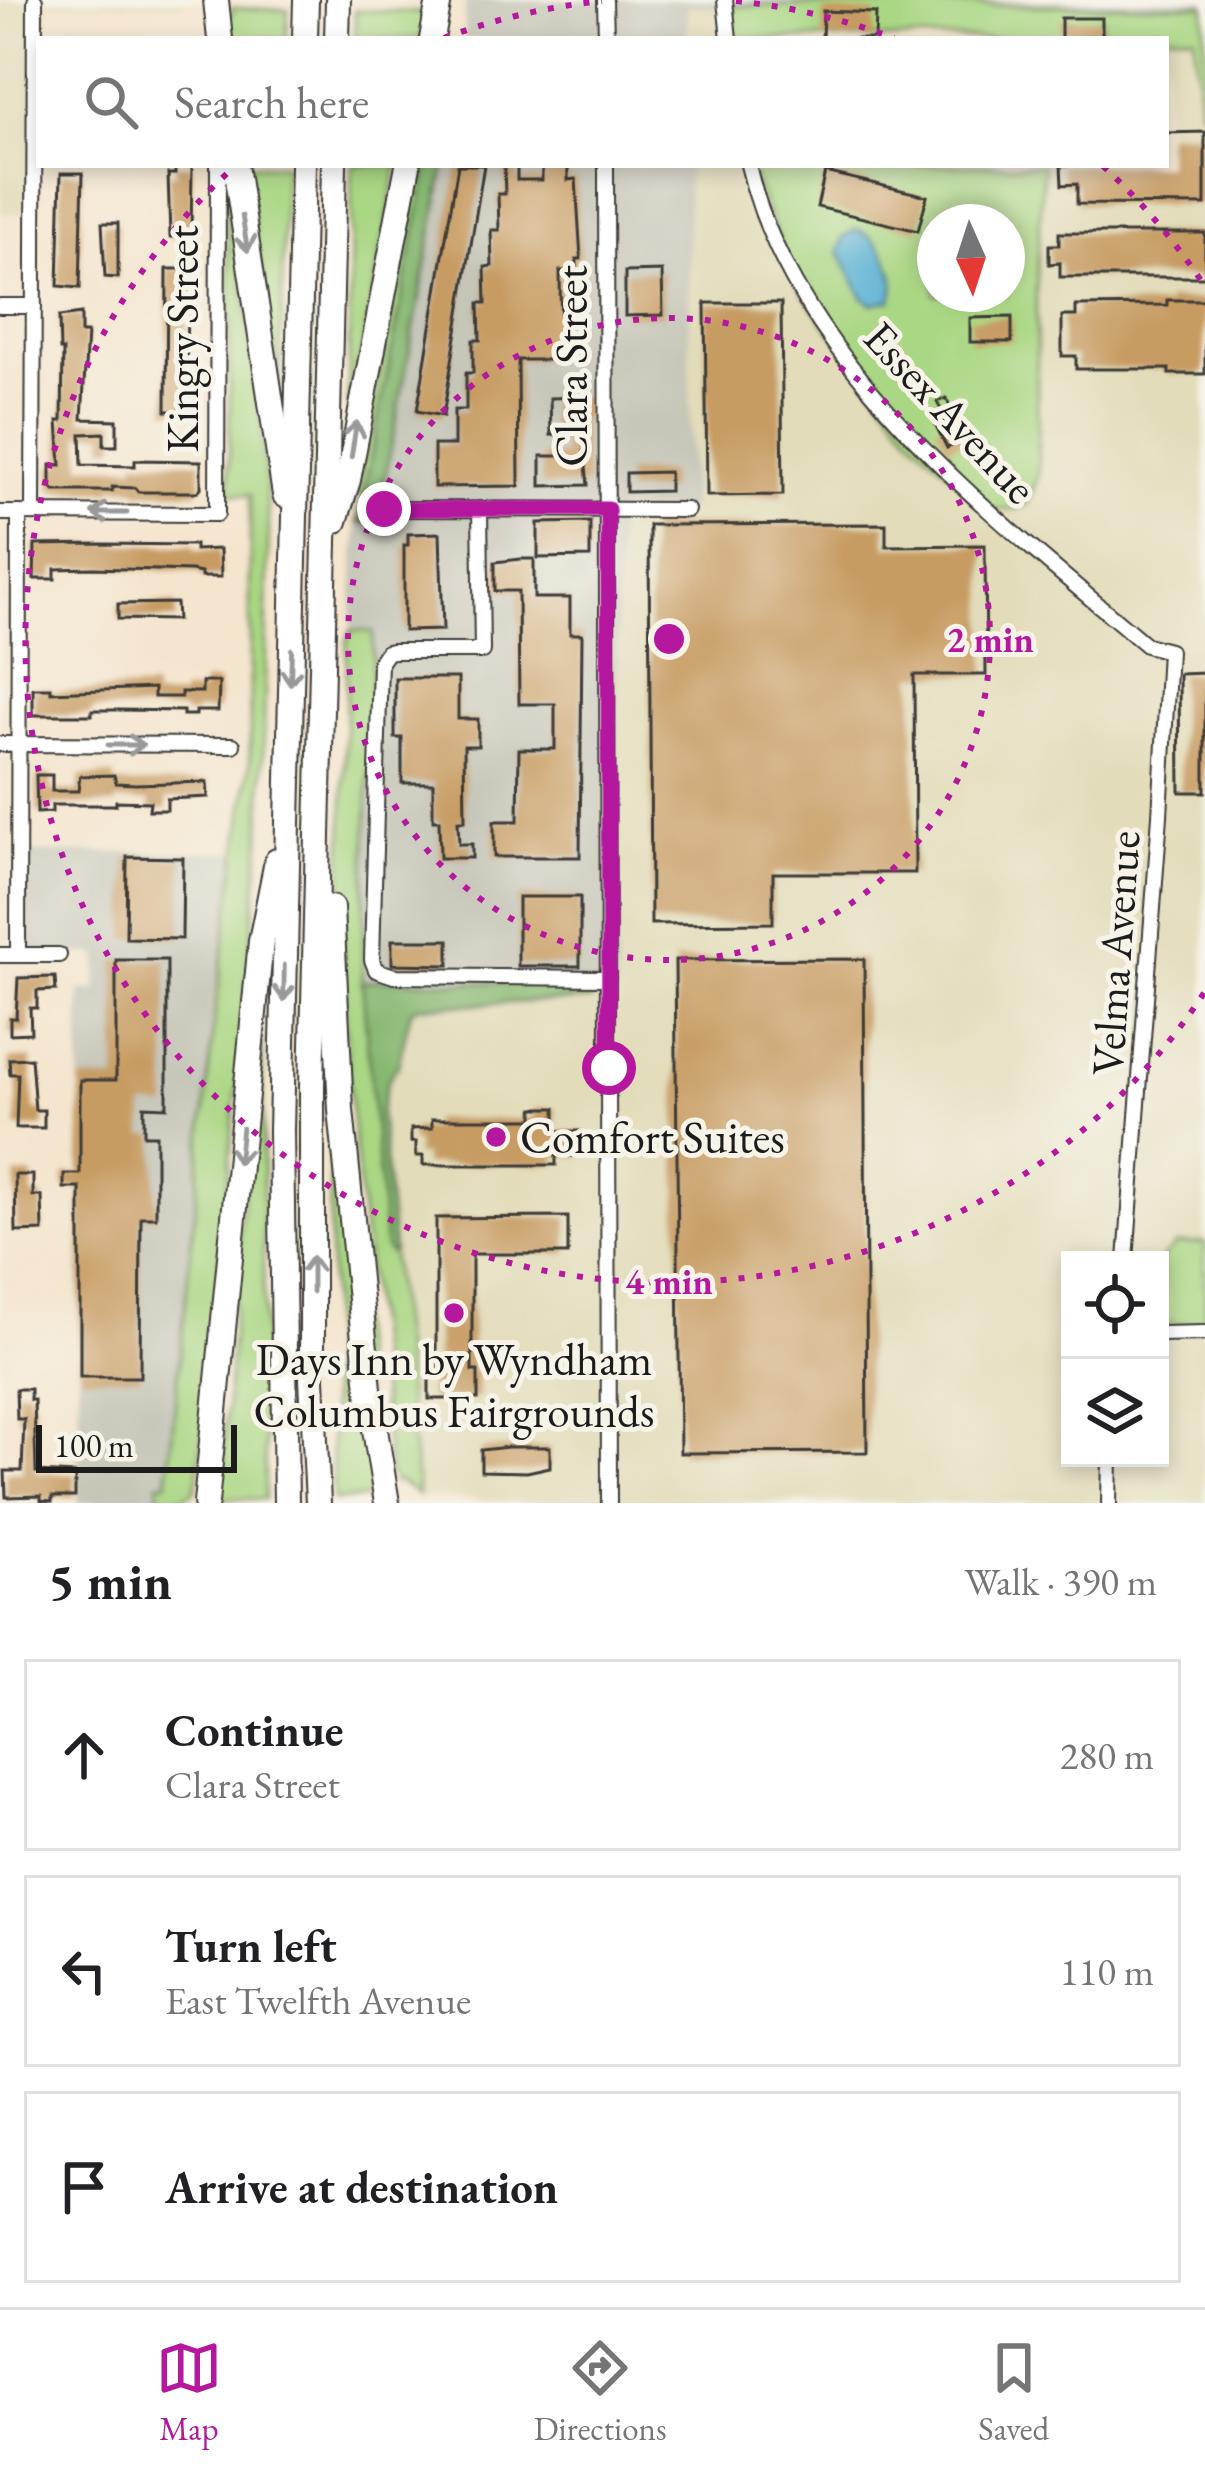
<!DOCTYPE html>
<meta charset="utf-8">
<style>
:root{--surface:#fff;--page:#f2f2f2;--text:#202124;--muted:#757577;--line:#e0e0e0;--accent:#b5179e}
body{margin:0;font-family:"EB Garamond",serif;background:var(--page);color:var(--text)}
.controls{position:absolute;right:36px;bottom:36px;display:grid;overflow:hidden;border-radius:0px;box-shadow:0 6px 18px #0003}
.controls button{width:108px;height:108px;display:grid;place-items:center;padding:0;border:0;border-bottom:3px solid var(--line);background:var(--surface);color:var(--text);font:60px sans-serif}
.compass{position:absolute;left:917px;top:204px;width:108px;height:108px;border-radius:50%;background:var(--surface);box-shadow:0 6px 18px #0003;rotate:177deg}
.scale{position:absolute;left:36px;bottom:30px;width:201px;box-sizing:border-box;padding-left:12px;border:6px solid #1c1c1c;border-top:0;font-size:33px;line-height:42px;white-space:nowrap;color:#1c1c1c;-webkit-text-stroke:9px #f7f3e8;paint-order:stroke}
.stop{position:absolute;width:36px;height:36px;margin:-27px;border:9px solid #b5179e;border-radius:50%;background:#fff}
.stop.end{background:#b5179e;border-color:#fff;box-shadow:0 3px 12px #0008}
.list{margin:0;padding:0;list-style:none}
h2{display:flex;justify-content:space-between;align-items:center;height:156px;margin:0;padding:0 48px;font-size:51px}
h2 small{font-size:39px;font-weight:400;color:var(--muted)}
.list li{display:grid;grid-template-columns:78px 1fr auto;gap:36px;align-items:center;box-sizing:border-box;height:192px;margin:0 24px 24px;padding:0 24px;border:3px solid var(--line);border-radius:0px}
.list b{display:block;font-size:45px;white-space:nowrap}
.list p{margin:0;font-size:39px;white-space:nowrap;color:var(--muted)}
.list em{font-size:39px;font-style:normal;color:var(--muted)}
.icon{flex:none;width:66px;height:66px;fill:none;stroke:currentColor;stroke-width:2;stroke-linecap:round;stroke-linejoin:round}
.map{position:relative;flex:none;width:1205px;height:1503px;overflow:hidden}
.search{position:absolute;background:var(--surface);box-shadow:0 6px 18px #0003;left:36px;right:36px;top:36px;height:132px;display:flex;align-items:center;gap:30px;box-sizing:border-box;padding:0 42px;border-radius:0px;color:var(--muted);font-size:45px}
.sheet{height:804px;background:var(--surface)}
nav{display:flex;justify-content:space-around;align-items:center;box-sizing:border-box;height:168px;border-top:3px solid var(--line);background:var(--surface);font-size:33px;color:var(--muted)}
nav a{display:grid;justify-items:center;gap:6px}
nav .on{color:var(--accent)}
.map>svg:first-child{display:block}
</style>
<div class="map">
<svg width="1205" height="1503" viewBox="0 0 1205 1503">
<rect width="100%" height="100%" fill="#f7f3e8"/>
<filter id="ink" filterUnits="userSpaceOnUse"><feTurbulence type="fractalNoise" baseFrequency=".00833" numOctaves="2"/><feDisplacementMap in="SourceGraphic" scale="24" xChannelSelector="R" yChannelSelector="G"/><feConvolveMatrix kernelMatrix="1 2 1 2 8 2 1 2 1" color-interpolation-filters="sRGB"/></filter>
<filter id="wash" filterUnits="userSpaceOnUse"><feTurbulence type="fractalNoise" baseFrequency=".004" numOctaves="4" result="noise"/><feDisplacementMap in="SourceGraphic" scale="48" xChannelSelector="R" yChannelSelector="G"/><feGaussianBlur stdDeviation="2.7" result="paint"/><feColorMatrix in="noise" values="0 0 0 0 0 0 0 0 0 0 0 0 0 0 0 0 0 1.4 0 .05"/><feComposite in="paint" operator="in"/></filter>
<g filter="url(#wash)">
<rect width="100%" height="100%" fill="#f4e5ce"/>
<g fill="#e2dcba" fill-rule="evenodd">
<polygon points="0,0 185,0 185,4 48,4 48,39 39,39 31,214 0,213"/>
<path d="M1205 5V1503H526L418 1495 380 1112 383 1094 398 1065 411 1010 420 1006 590 1000 598 993 617 991V509H691L688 165H1166V39H687V6ZM935 222H1007V294H935ZM1070 1260H1160V1458H1070Z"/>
</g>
<g fill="#c5c5b8">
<polygon points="465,0 1205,0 1205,5 687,6 687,39 464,39"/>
<polygon points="445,165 688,165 691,509 617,510 617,992 598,993 594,985 362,982 373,633 351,630 357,523 378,520"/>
<polygon points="238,852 215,1011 167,1484 159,1483 159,1503 78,1503 80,991 97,990 98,954 17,953 16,853"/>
</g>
<g fill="#aad784" stroke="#637a50" stroke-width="3" fill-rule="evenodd">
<polygon points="1205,5 1205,111 1200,111 1194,35 1102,31 1102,18 1061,39 729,39 725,6"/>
<polygon points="232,8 288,10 287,39 227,39 226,16 232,14"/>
<polygon points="355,10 427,13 422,39 355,39"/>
<polygon points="244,165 285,165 280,392"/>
<polygon points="352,165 398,165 351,404 348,404"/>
<polygon points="419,165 428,165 363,495 356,493"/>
<path d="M748 165H1043L1036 293 1038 477 1027 504 1014 509 988 510 911 436 800 290ZM935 222H1007V294H935Z"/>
<polygon points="225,182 230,183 260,404 269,527 261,842 198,1480 195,1491 178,1499 159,1499 159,1483 167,1483 215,1011 250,765 250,495 229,494 230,291"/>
<polygon points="351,630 373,632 362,982 418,1495 397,1481 394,1483 389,1472 351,1112 341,944 347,642"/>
<polygon points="262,1036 265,1499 224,1499 220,1495 240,1226"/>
<polygon points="330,1068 374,1498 334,1500 330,1419"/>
<polygon points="1205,1243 1205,1324 1161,1323 1162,1258 1177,1244"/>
</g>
<g fill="#87b872" stroke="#526a47" stroke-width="3">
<polygon points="428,165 445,165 377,521 358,523"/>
<polygon points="374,980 594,985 598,993 591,1000 420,1006 411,1010 398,1065 388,1080 380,1112 393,1251 389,1253 385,1247 362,982"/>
</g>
<path fill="#56b1d4" stroke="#396678" stroke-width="3" d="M855 230C879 232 904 279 891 300L872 304 863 297 839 252 843 237Z"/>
<g id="blocks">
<g fill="#c79c64">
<polygon points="823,11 876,13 875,39 822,39"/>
<rect x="1061" y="18" width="41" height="21"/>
<polygon points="1205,132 1205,205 1077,204 1077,184 1062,185 1061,165 1166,165 1166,133"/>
<polygon points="175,165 192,165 191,237 170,237 168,174 175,174"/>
<polygon points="458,165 484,165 443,416 417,411"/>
<polygon points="504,165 517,165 517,180 542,180 542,165 568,165 568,180 576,179 581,259 577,259 577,271 560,271 561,360 518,360 519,486 434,487 434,445 454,445 454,410 466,410 466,373 473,373 473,340 480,340 479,303 486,303 485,267 492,266 491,230 499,230 498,194 505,194"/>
<polygon points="825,172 927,196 918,231 817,207"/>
<polygon points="61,173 83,173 80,288 58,286"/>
<polygon points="102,223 118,223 118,278 105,277"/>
<polygon points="1059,233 1205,233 1205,277 1060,277 1060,263 1049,264 1049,245 1059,245"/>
<polygon points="167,269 187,269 186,411 166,411"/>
<polygon points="662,271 663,315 625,316 625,272"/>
<polygon points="1167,300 1205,300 1205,374 1169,374 1169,369 1076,369 1076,356 1062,356 1062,316 1076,316 1076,306 1167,305"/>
<polygon points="705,303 781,303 783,495 707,496"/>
<polygon points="81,314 81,333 87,333 82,419 117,420 117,446 104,446 104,433 81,434 82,465 135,466 135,460 201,461 201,488 197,492 138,492 135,488 112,487 112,491 54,491 51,487 51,465 61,465 58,421 62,421 63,350 60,350 59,317"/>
<polygon points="1012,317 1012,342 970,342 970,318"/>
<polygon points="587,397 588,419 581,419 588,485 541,486 541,456 563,456 562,434 551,435 550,398"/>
<polygon points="946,398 967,439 947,448 936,426 947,421 937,402"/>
<polygon points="669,472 669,491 626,492 626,473"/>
<polygon points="590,522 590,557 538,558 538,523"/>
<polygon points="886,524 886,546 985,545 986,675 914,675 915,873 773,873 773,923 651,924 649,525"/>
<polygon points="440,533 443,630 404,631 404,545 408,545 408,534"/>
<polygon points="102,544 195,545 195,550 220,549 221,577 201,577 201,573 191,571 93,568 55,569 55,579 34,579 35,545"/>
<polygon points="521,559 534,559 534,598 570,598 570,634 582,634 580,857 494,857 494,821 518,821 519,749 555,749 555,704 519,704 518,591 495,591 495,562"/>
<polygon points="176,603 177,620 118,619 118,604"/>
<polygon points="1205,673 1205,792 1180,792 1179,674"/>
<polygon points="395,678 458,678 458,719 478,719 478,746 464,746 465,821 458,821 459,844 472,844 472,858 440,858 439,820 433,820 433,783 402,783 402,738 395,738"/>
<polygon points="202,682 219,682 218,711 196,711 196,715 183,715 183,711 118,710 92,710 92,715 33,715 33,688 51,688 51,692 154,688 154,697 181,697 181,692 202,692"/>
<polygon points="36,775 52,775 52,791 78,791 80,776 114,775 116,783 135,784 207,782 208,797 167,799 167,810 149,810 150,802 116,801 116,805 52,805 52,812 37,813"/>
<polygon points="127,857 183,858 182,939 126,938"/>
<rect x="518" y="897" width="62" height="69"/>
<polygon points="392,940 449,940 449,965 392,964"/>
<polygon points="864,959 867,1452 680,1453 675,960"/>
<polygon points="116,960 167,960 167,1107 144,1106 144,1135 156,1135 156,1217 141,1217 140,1377 80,1377 80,1188 64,1188 64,1174 80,1174 80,1080 116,1080"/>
<polygon points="55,977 56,990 37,991 37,1008 30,1008 31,1033 10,1034 10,1018 16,1018 18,978"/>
<polygon points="31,1058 35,1110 44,1110 44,1128 16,1128 18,1074 10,1074 9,1059"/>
<polygon points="534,1108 556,1108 556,1131 581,1131 581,1156 556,1156 556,1165 423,1165 423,1156 416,1156 416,1142 411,1142 411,1129 432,1128 432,1119 534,1119"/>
<polygon points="15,1175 33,1175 33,1196 42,1196 43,1231 16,1232"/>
<polygon points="568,1217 568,1254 472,1254 472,1371 478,1371 478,1399 429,1399 429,1371 436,1371 436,1218"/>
<polygon points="16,1389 30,1389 30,1400 34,1400 36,1472 75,1474 75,1497 52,1497 52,1502 41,1501 41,1496 6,1497 5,1471 22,1471 24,1419 17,1419"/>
<polygon points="508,1447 550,1447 550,1467 527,1472 481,1471 481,1450"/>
</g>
</g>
</g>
<g filter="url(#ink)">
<use href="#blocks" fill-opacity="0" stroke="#3c3a37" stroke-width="3"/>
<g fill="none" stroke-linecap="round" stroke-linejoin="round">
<g stroke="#3c3a37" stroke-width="18">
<g id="minor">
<polyline points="605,0 606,39"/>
<polyline points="725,0 729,39"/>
<polyline points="606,165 609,1503"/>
<path d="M748 165C794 365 998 519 1146 645L1169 651 1160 816 1126 1260"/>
<polyline points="0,306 34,306"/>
<polyline points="384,509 687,510"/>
<polyline points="480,509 482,651 393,651 387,652 380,662 372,960 376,970 394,976 608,978"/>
<polyline points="0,513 217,514 218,165"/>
<polyline points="33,513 35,0"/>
<polyline points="0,744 233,745"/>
<polyline points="0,955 59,955"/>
<polyline points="18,955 19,513"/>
<polyline points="1160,1334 1205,1333"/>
<polyline points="1109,1503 1110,1458"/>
</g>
</g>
<g stroke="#3c3a37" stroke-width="28">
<g id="motorway">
<polyline points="216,0 220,39"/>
<polyline points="305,39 306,0"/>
<polyline points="337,39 338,0"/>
<polyline points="432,39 439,0"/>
<polyline points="235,165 285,495"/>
<polyline points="335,521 348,480 408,165"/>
<polyline points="331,908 341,1110 370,1399 387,1503"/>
<polyline points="206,1503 261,941 277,861"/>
<polyline points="286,1503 281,1130 303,165"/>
<polyline points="318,1503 312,1379 312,1087 334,165"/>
</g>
</g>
<use href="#minor" stroke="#fff" stroke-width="14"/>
<use href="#motorway" stroke="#fff" stroke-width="24"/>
</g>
<defs><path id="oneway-shaft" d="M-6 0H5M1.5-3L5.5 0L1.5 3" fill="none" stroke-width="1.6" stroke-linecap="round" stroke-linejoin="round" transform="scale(3)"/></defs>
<g stroke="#999">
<use href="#oneway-shaft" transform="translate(245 234) rotate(81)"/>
<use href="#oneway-shaft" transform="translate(354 439) rotate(-81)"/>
<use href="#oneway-shaft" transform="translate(109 513) rotate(-180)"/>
<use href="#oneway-shaft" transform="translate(291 667) rotate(92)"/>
<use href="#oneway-shaft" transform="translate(126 745)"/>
<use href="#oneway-shaft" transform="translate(284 983) rotate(91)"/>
<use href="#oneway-shaft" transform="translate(240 1146) rotate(96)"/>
<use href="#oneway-shaft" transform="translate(312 1274) rotate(-90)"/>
</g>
</g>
<g fill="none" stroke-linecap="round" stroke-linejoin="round" filter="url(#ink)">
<polyline stroke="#b5179e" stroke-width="15" points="384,509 608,509 609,1068"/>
</g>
<g fill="none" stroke="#b5179e" stroke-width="6" stroke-dasharray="6 12">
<circle cx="669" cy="639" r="321"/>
<path d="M1204 993A642 642 0 1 1 235 166M444 38A642 642 0 0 1 602 1M736 1A642 642 0 0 1 894 38M1103 166A642 642 0 0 1 1204 285"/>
</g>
<g fill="#b5179e" stroke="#f7f3e8" stroke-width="4.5">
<circle cx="496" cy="1137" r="12"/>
<circle cx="454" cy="1313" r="12"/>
</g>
<g text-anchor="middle" stroke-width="10" stroke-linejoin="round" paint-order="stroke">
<g font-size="45" fill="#1c1c1c" stroke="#f7f3e8">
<text transform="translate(182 339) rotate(-90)" y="16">Kingry Street</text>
<text transform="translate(571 366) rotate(-90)" y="16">Clara Street</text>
<text transform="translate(951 412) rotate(47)" y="16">Essex Avenue</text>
<text transform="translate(1115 953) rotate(-86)" y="16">Velma Avenue</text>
</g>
<g font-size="45" fill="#1c1c1c" stroke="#f7f3e8" text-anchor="start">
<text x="520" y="1153">Comfort Suites</text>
<text x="454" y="1375" text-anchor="middle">Days Inn by Wyndham<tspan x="454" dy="52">Columbus Fairgrounds</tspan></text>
</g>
</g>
<circle cx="669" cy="639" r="18" fill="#b5179e" stroke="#f7f3e8" stroke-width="6"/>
<g font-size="36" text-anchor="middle" font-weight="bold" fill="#b5179e" stroke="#f7f3e8" stroke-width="10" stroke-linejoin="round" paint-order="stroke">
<text x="990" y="652">2 min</text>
<text x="669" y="1294">4 min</text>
</g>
</svg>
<div class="controls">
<button><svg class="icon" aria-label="locate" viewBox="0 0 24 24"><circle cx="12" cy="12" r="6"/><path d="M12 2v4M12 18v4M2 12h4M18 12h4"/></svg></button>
<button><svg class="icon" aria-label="layers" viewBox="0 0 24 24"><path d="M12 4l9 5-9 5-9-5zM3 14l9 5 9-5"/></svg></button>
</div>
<svg class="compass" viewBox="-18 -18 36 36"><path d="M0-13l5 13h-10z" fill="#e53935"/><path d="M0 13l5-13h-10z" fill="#757577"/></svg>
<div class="scale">100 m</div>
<div class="stop" style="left:609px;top:1068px"></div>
<div class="stop end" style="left:384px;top:509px"></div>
<div class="search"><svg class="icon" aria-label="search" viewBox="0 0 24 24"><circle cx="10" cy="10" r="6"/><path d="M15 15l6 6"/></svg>Search here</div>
</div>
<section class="sheet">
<h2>5 min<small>Walk · 390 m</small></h2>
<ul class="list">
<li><svg class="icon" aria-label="ahead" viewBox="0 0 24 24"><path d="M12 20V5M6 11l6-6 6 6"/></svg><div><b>Continue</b><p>Clara Street</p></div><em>280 m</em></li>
<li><svg class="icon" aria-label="left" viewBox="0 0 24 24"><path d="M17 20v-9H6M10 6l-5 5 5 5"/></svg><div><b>Turn left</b><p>East Twelfth Avenue</p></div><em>110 m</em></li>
<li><svg class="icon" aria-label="arrive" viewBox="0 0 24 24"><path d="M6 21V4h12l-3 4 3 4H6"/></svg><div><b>Arrive at destination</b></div></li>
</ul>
</section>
<nav>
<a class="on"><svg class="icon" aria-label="map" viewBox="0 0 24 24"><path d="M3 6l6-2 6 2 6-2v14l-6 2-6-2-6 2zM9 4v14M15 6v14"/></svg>Map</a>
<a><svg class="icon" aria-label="directions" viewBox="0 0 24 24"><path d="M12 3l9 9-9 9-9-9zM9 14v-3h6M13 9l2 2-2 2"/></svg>Directions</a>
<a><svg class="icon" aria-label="saved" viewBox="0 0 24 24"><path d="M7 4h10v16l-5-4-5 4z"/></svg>Saved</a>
</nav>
